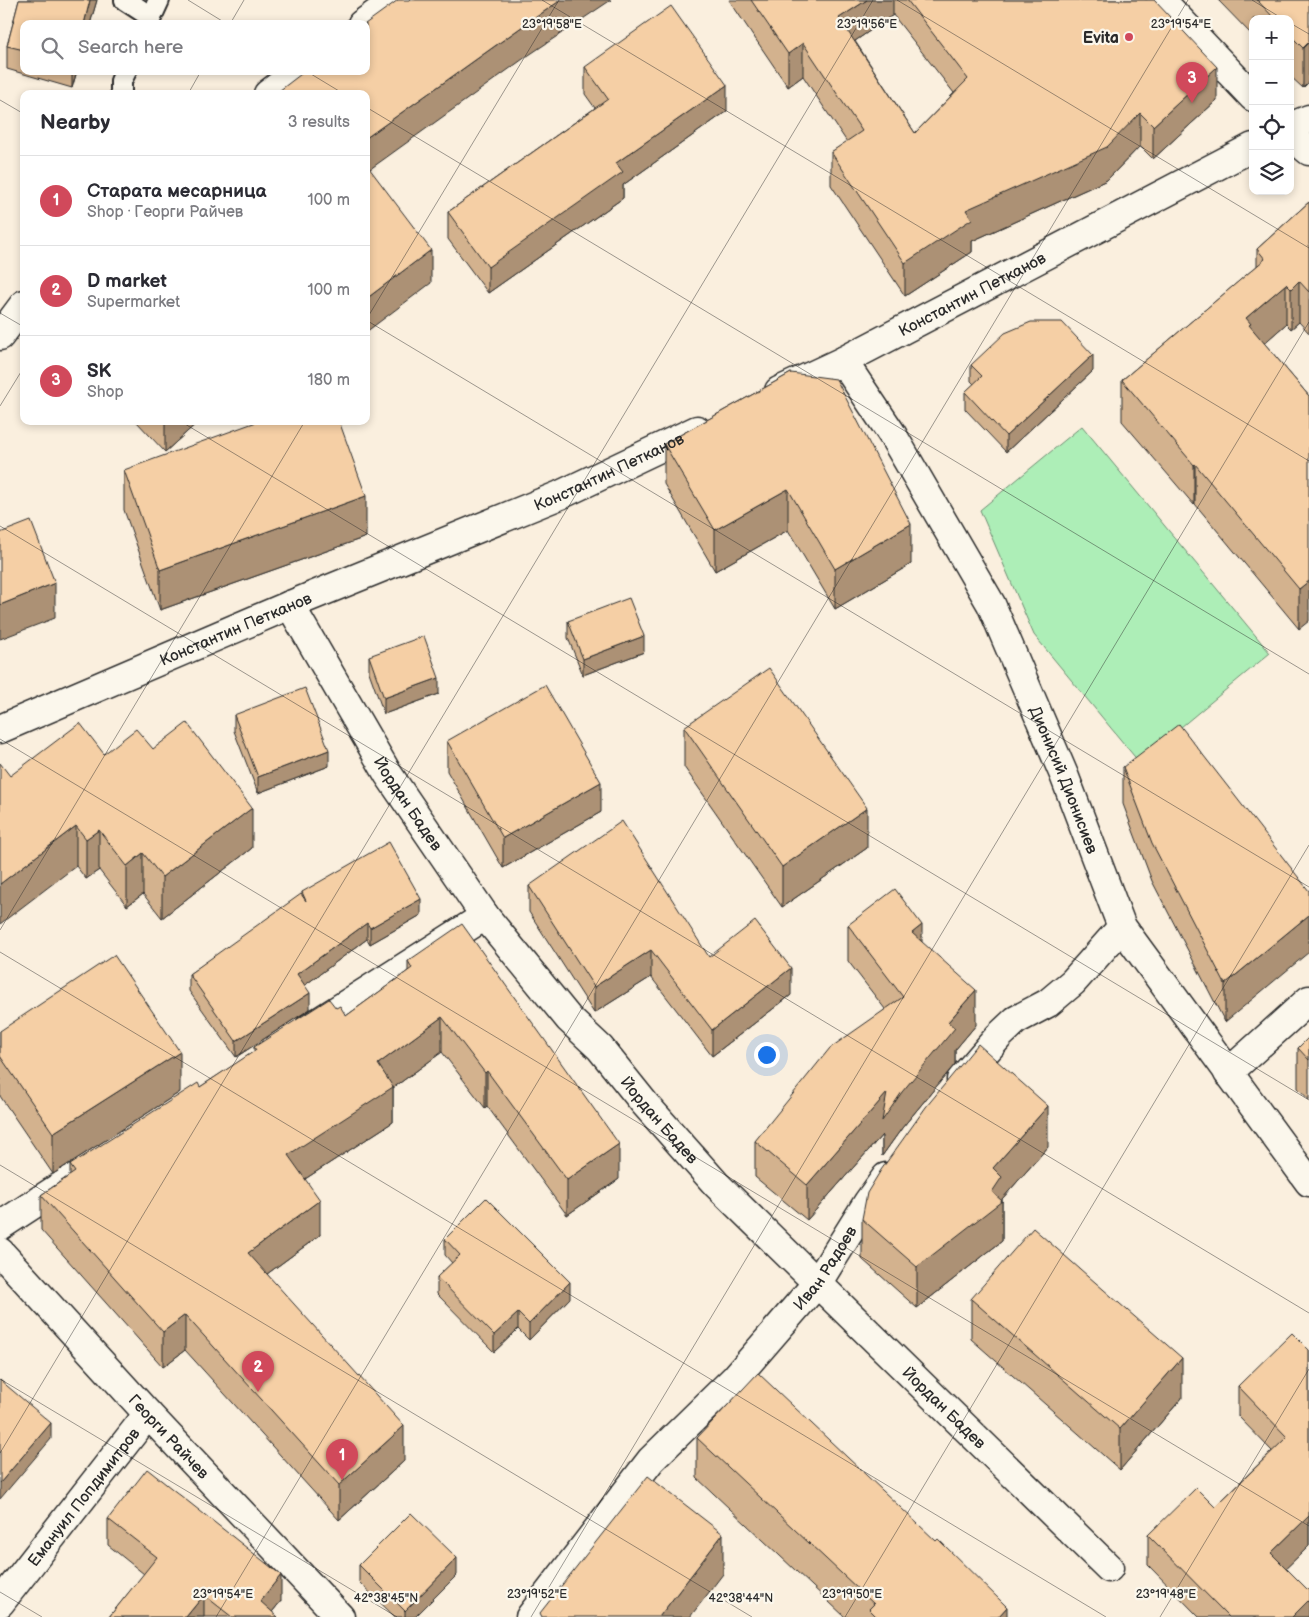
<!DOCTYPE html>
<meta charset="utf-8">
<style>
:root{--surface:#fff;--page:#f2f2f3;--text:#2b2b33;--muted:#7c7c81;--line:#e1e1e2;--accent:#d1495b}
body{margin:0;font-family:"Balsamiq Sans",sans-serif;background:var(--page);color:var(--text)}
.controls{position:absolute;right:15px;top:15px;display:grid;overflow:hidden;border-radius:10px;box-shadow:0 2px 8px #0003}
.controls button{width:45px;height:45px;display:grid;place-items:center;padding:0;border:0;border-bottom:1px solid var(--line);background:var(--surface);color:var(--text);font:25px sans-serif}
.you{position:absolute;left:766px;top:1054px;width:18px;height:18px;margin:-12px;border:4px solid #fff;border-radius:50%;background:#1a73e8;box-shadow:0 0 0 8px #1a73e833}
.badge{display:grid;place-items:center;width:32px;height:32px;border-radius:50%;background:var(--accent);color:#fff;font-size:16px;font-weight:700}
.pin{position:absolute;translate:-50% -41px;filter:drop-shadow(0 1px 2px #0008)}
.pin::after{content:'';position:absolute;top:26px;width:18px;height:15px;background:inherit;clip-path:polygon(0 0,100% 0,50% 100%)}
.list{margin:0;padding:0;list-style:none}
h2{display:flex;justify-content:space-between;align-items:center;height:65px;margin:0;padding:0 20px;font-size:21px}
h2 small{font-size:16px;font-weight:400;color:var(--muted)}
.list li{display:grid;grid-template-columns:32px 1fr auto;gap:15px;align-items:center;box-sizing:border-box;height:90px;padding:0 20px;border-top:1px solid var(--line)}
.list b{display:block;font-size:19px;white-space:nowrap}
.list p{margin:0;font-size:16px;white-space:nowrap;color:var(--muted)}
.list em{font-size:16px;font-style:normal;color:var(--muted)}
.icon{flex:none;width:28px;height:28px;fill:none;stroke:currentColor;stroke-width:2;stroke-linecap:round;stroke-linejoin:round}
.map{position:relative;flex:none;width:1309px;height:1617px;overflow:hidden}
.search{position:absolute;background:var(--surface);box-shadow:0 2px 8px #0003;left:20px;top:20px;width:350px;height:55px;display:flex;align-items:center;gap:12px;box-sizing:border-box;padding:0 18px;border-radius:10px;color:var(--muted);font-size:19px}
.panel{position:absolute;background:var(--surface);box-shadow:0 2px 8px #0003;left:20px;top:90px;width:350px;height:335px;border-radius:10px}
.map>svg:first-child{display:block}
</style>
<div class="map">
<svg width="1309" height="1617" viewBox="0 0 1309 1617">
<rect width="100%" height="100%" fill="#faefde"/>
<filter id="ink" filterUnits="userSpaceOnUse"><feTurbulence type="fractalNoise" baseFrequency=".02" numOctaves="2"/><feDisplacementMap in="SourceGraphic" scale="10" xChannelSelector="R" yChannelSelector="G"/><feConvolveMatrix kernelMatrix="1 2 1 2 8 2 1 2 1" color-interpolation-filters="sRGB"/></filter>
<g filter="url(#ink)">
<polygon fill="#adeeb7" stroke="#6c8c71" points="1082,426 1270,653 1139,762 1034,635 980,510"/>
<g fill="none" stroke-linecap="round" stroke-linejoin="round">
<g stroke="#2b2b2b" stroke-width="24">
<g id="lane">
<polyline points="125,0 151,17"/>
<polyline points="148,24 159,0"/>
<polyline points="121,94 121,81 126,71"/>
</g>
</g>
<g stroke="#2b2b2b" stroke-width="31">
<g id="street">
<polyline points="1161,0 1253,97"/>
<polyline points="362,24 395,0"/>
<polyline points="268,94 298,71"/>
<polyline points="1290,127 1309,119"/>
<polyline points="1290,135 1309,151"/>
<polyline points="0,336 24,304"/>
<path id="s1" d="M843 361 892 434 991 604 1064 775 1122 927 1309 1182"/>
<path id="s2" d="M779 391 843 361 1253 147"/>
<path id="s3" d="M290 605 388 774 485 916 569 1019 600 1048 645 1104 716 1184 1109 1568"/>
<path id="s4" d="M0 729 290 605 560 495 697 430"/>
<polyline points="309,1028 485,916"/>
<polyline points="1228,1073 1309,1000"/>
<polyline points="961,1080 999,1036 1016,1020 1048,1003 1073,982 1122,927"/>
<polyline points="0,1226 72,1179"/>
<path id="s5" d="M0 1252 148 1414 340 1617"/>
<path id="s6" d="M0 1603 148 1414"/>
<path id="s7" d="M530 1617 651 1460 736 1377 818 1282 868 1202 886 1177"/>
</g>
</g>
<use href="#lane" stroke="#fbf7ec" stroke-width="20"/>
<use href="#street" stroke="#fbf7ec" stroke-width="28"/>
</g>
<g fill="#d3b28e" stroke="#2b2b2b" fill-rule="evenodd">
<polygon points="19,0 97,0 90,24 24,24 24,71 77,71 72,88 7,69 7,46"/>
<path d="M729 0H1154L1217 100 1153 159 1140 146 1107 180 972 241V252L905 296 831 185V152L847 142 803 76 788 87ZM893 15 954 93 915 133 855 41Z"/>
<polygon points="1218,0 1309,0 1303,88 1290,76 1290,19 1253,19 1253,36"/>
<polygon points="585,67 727,111 623,185 623,198 488,293 448,239 448,212 595,108 585,94"/>
<polygon points="1309,202 1309,333 1299,322 1291,329 1286,324 1264,343 1309,396 1299,629 1195,504 1194,505 1122,421 1122,380 1257,266 1257,249"/>
<polygon points="971,365 1093,371 1006,452 965,409 965,392 974,384 971,381"/>
<polygon points="791,373 911,564 835,609 788,530 715,571 664,484 664,444"/>
<polygon points="136,421 199,421 165,452"/>
<polygon points="124,470 366,537 160,610 124,510"/>
<polygon points="568,621 644,652 583,675 568,638"/>
<polygon points="369,656 439,694 384,714 369,672"/>
<polygon points="234,715 329,766 258,793 234,731"/>
<polygon points="684,727 867,848 782,907 684,767"/>
<polygon points="447,741 601,812 503,868 447,771"/>
<polygon points="153,749 252,848 162,918 143,894 127,906 99,870 86,879 76,866 10,776 104,754"/>
<polygon points="1123,767 1309,891 1225,1022 1152,881 1123,804"/>
<polygon points="529,886 709,957 791,995 712,1056 651,977 594,1013 529,912"/>
<polygon points="302,892 421,915 370,944 367,939 305,985 310,1009 236,1057 189,991 189,974 302,897"/>
<polygon points="848,925 922,942 976,1025 955,1050 955,1064 902,1128 882,1156 882,1135 807,1220 755,1177 755,1141 885,1009 848,961"/>
<polygon points="408,961 619,1179 567,1215 487,1106 485,1108 442,1052 393,1088 393,1122 305,1179 320,1235 267,1274 404,1461 339,1520 185,1350 163,1367 41,1230 41,1195 70,1175 70,1165 200,1087 254,1052 254,1047 336,1008 346,1016 408,971"/>
<polygon points="0,1031 180,1092 53,1174 0,1096"/>
<polygon points="1309,1037 1309,1100 1298,1088 1298,1048"/>
<polygon points="1048,1147 1002,1199 1002,1241 917,1308 862,1259 862,1219"/>
<polygon points="445,1239 570,1298 529,1340 518,1329 494,1352 437,1294 437,1277 452,1263 445,1255"/>
<polygon points="971,1299 1182,1398 1120,1470 971,1339"/>
<polygon points="1309,1350 1309,1546 1286,1568 1309,1617 1199,1617 1148,1565 1148,1535 1215,1507 1272,1451 1238,1416 1238,1386"/>
<polygon points="697,1438 1007,1617 845,1617 697,1478"/>
<polygon points="108,1519 281,1601 272,1612 278,1617 109,1617 144,1574 108,1545"/>
<polygon points="359,1565 457,1575 415,1617 395,1617 359,1582"/>
</g>
<g fill="#ac9174" stroke="#2b2b2b">
<polygon points="90,0 97,0 90,24 84,24"/>
<polygon points="561,0 611,0 523,59 366,172 366,138 523,26"/>
<polygon points="867,0 893,0 893,15 839,52 839,18"/>
<polygon points="1309,42 1309,82 1303,88 1303,48"/>
<polygon points="803,43 803,76 788,87 788,54"/>
<polygon points="1217,67 1217,100 1153,159 1153,126"/>
<polygon points="72,71 77,71 72,88"/>
<polygon points="727,85 727,111 623,185 623,198 488,293 488,267 616,163"/>
<polygon points="1140,113 1140,146 1107,180 972,241 972,252 905,296 905,263 966,210"/>
<polygon points="431,250 431,283 366,332 366,299"/>
<polygon points="1299,281 1299,322 1291,329 1291,289"/>
<polygon points="1286,284 1286,324 1251,355 1246,318"/>
<polygon points="1093,355 1093,371 1006,452 1006,436"/>
<polygon points="165,421 199,421 165,452"/>
<polygon points="1195,464 1195,504 1194,505 1194,465"/>
<polygon points="788,489 788,530 715,571 715,530"/>
<polygon points="366,496 366,537 160,610 160,570"/>
<polygon points="911,524 911,564 835,609 835,569"/>
<polygon points="1309,581 1309,621 1299,629 1299,589"/>
<polygon points="55,583 55,618 0,639 0,605"/>
<polygon points="644,636 644,652 583,675 583,659"/>
<polygon points="439,678 439,694 384,714 384,698"/>
<polygon points="329,750 329,766 258,793 258,777"/>
<polygon points="601,782 601,812 503,868 503,838"/>
<polygon points="252,808 252,848 162,918 162,877"/>
<polygon points="867,808 867,848 782,907 782,867"/>
<polygon points="76,826 76,866 0,924 0,884"/>
<polygon points="99,830 99,870 86,879 86,839"/>
<polygon points="143,853 143,894 127,906 127,866"/>
<polygon points="421,899 421,915 370,944 370,928"/>
<polygon points="1309,915 1309,952 1225,1022 1225,984"/>
<polygon points="367,923 367,939 297,991 297,974"/>
<polygon points="922,925 922,961 912,933"/>
<polygon points="651,950 651,977 594,1013 594,987"/>
<polygon points="791,968 791,995 712,1056 712,1030"/>
<polygon points="976,990 976,1025 955,1050 955,1064 902,1128 882,1156 882,1135 807,1220 807,1185"/>
<polygon points="310,993 310,1009 236,1057 236,1041"/>
<polygon points="442,1017 442,1052 393,1088 393,1122 288,1190 288,1155 378,1064"/>
<polygon points="180,1052 180,1092 53,1174 53,1133"/>
<polygon points="487,1071 487,1106 485,1108 485,1073"/>
<polygon points="1048,1106 1048,1147 1002,1199 1002,1202 1002,1201 1002,1241 917,1308 917,1267 992,1192 993,1168"/>
<polygon points="619,1144 619,1179 567,1215 567,1180"/>
<polygon points="320,1200 320,1235 248,1288 248,1253"/>
<polygon points="570,1282 570,1298 529,1340 529,1324"/>
<polygon points="518,1313 518,1329 494,1352 494,1335"/>
<polygon points="185,1315 185,1350 163,1367 163,1332"/>
<polygon points="1182,1358 1182,1398 1120,1470 1120,1429"/>
<polygon points="51,1423 51,1439 0,1499 0,1483"/>
<polygon points="404,1426 404,1461 339,1520 339,1485"/>
<polygon points="1309,1516 1309,1546 1271,1583 1271,1553"/>
<polygon points="723,1534 723,1574 690,1617 659,1617"/>
<polygon points="457,1558 457,1575 415,1617 405,1617 405,1611"/>
<polygon points="281,1575 281,1601 268,1617 260,1601"/>
<polygon points="204,1595 204,1617 186,1617"/>
<polygon points="1309,1600 1309,1617 1292,1617"/>
<polygon points="1007,1607 1007,1617 998,1617"/>
</g>
<g fill="#f5cfa5" stroke="#2b2b2b">
<polygon points="19,0 90,0 84,24 24,24 24,50 7,46"/>
<polygon points="398,0 561,0 523,26 366,138 366,94 275,94 305,71 366,71 366,24 365,24"/>
<polygon points="751,0 867,0 839,18 915,133 968,79 907,0 1154,0 1217,67 1153,126 1140,113 1107,147 966,210 972,219 905,263 831,152 862,131 803,43 788,54"/>
<polygon points="1257,0 1309,0 1309,42 1303,48 1290,35 1290,19 1275,19"/>
<polygon points="671,6 727,85 616,163 623,172 488,267 448,212 608,99 585,67"/>
<polygon points="366,164 431,250 366,299"/>
<polygon points="1309,202 1309,292 1299,281 1291,289 1286,284 1246,318 1251,324 1249,325 1309,396 1309,581 1299,589 1195,464 1194,465 1122,380 1265,259 1257,249"/>
<polygon points="1031,322 1062,322 1093,355 1006,436 965,392 982,376 971,365 1005,333"/>
<polygon points="791,373 836,379 911,524 835,569 788,489 715,530 664,444"/>
<polygon points="259,421 339,421 366,496 160,570 124,470"/>
<polygon points="31,521 55,583 0,605 0,533"/>
<polygon points="629,598 644,636 583,659 568,621"/>
<polygon points="424,636 439,678 384,698 369,656"/>
<polygon points="769,668 867,808 782,867 684,727"/>
<polygon points="545,685 601,782 503,838 447,741"/>
<polygon points="305,688 329,750 258,777 234,715"/>
<polygon points="80,723 104,754 136,729 153,749 187,723 252,808 162,877 143,853 127,866 99,830 86,839 76,826 0,884 0,763 10,776"/>
<polygon points="1179,724 1309,891 1309,915 1225,984 1152,843 1123,767"/>
<polygon points="622,821 709,957 755,921 791,968 712,1030 651,950 594,987 529,886"/>
<polygon points="389,842 421,899 370,928 367,923 297,974 310,993 236,1041 189,974 301,894 306,901 302,892"/>
<polygon points="895,889 922,925 912,933 976,990 948,1022 955,1028 902,1092 882,1121 887,1093 807,1185 755,1141 830,1048 903,997 848,925"/>
<polygon points="462,924 619,1144 567,1180 487,1071 485,1073 442,1017 378,1064 393,1087 288,1155 320,1200 248,1253 404,1426 339,1485 185,1315 163,1332 41,1195 75,1172 70,1165 198,1083 200,1087 256,1050 254,1047 329,999 336,1008 340,1006 346,1016 412,968 408,961"/>
<polygon points="114,955 180,1052 53,1133 0,1056 0,1031"/>
<polygon points="1309,1037 1309,1060 1298,1048"/>
<polygon points="978,1044 1048,1106 993,1168 1002,1177 992,1192 1002,1201 917,1267 862,1219 867,1193 881,1170 926,1107"/>
<polygon points="486,1198 570,1282 529,1324 518,1313 494,1335 437,1277 460,1255 445,1239"/>
<polygon points="1033,1228 1182,1358 1120,1429 971,1299"/>
<polygon points="1292,1333 1309,1350 1309,1516 1271,1553 1309,1591 1309,1600 1292,1617 1229,1617 1148,1535 1196,1488 1215,1507 1287,1437 1238,1386"/>
<polygon points="758,1373 936,1541 938,1539 1007,1607 998,1617 877,1617 869,1609 874,1604 697,1438"/>
<polygon points="0,1380 51,1423 0,1483"/>
<polygon points="147,1469 281,1575 260,1601 278,1617 232,1617 204,1595 186,1617 109,1617 157,1557 108,1519"/>
<polygon points="648,1476 723,1534 659,1617 542,1617 540,1613"/>
<polygon points="411,1513 457,1558 405,1611 359,1565"/>
</g>
</g>
<path fill="none" stroke="#2b2b2b" stroke-width="1" stroke-opacity="0.45" d="M188 0 227 24M542 0 1309 461M897 0 1309 248M1252 0 1283 19M1290 23 1309 34M230 24 244 0M306 71 344 94M188 94 201 71M0 100 24 114M366 107 1309 674M0 313 24 327M366 320 559 0M366 320 1309 887M0 406 24 367M180 421 1309 1100M0 526 1309 1313M0 739 1309 1526M0 930 305 421M0 952 1106 1617M0 1165 752 1617M0 1379 397 1617M0 1453 873 0M0 1592 42 1617M216 1617 1188 0M531 1617 1309 322M845 1617 1309 845M1160 1617 1309 1369"/>
<circle fill="#d1495b" stroke="#fbf7ec" stroke-width="2" cx="1129" cy="37" r="5"/>
<g text-anchor="middle" stroke-width="4.5" stroke-linejoin="round" paint-order="stroke">
<g font-size="16" font-weight="bold" fill="#2b2b2b" stroke="#fbf7ec" text-anchor="end">
<text x="1119" y="43">Evita</text>
</g>
<g font-size="16" fill="#2b2b2b" stroke="#fbf7ec">
<text dy="6" stroke="none"><textPath href="#s2" startOffset="216">Константин Петканов</textPath></text>
<text dy="6" stroke="none"><textPath href="#s4" startOffset="661">Константин Петканов</textPath></text>
<text dy="6" stroke="none"><textPath href="#s4" startOffset="256">Константин Петканов</textPath></text>
<text dy="6" stroke="none"><textPath href="#s1" startOffset="475">Дионисий Дионисиев</textPath></text>
<text dy="6" stroke="none"><textPath href="#s3" startOffset="231">Йордан Бадев</textPath></text>
<text dy="6" stroke="none"><textPath href="#s3" startOffset="636">Йордан Бадев</textPath></text>
<text dy="6" stroke="none"><textPath href="#s7" startOffset="458">Иван Радоев</textPath></text>
<text dy="6" stroke="none"><textPath href="#s3" startOffset="1041">Йордан Бадев</textPath></text>
<text dy="6" stroke="none"><textPath href="#s5" startOffset="250">Георги Райчев</textPath></text>
<text dy="6" stroke="none"><textPath href="#s6" startOffset="135">Емануил Попдимитров</textPath></text>
</g>
</g>
<g font-size="12" text-anchor="middle" fill="#2b2b2b" stroke="#fbf7ec" stroke-width="4.5" stroke-linejoin="round" paint-order="stroke">
<text x="552" y="28">23°19'58"E</text>
<text x="867" y="28">23°19'56"E</text>
<text x="1181" y="28">23°19'54"E</text>
<text x="223" y="1598">23°19'54"E</text>
<text x="537" y="1598">23°19'52"E</text>
<text x="852" y="1598">23°19'50"E</text>
<text x="1166" y="1598">23°19'48"E</text>
<text x="386" y="1602">42°38'45"N</text>
<text x="741" y="1602">42°38'44"N</text>
</g>
</svg>
<div class="controls">
<button>+</button>
<button>−</button>
<button><svg class="icon" aria-label="locate" viewBox="0 0 24 24"><circle cx="12" cy="12" r="6"/><path d="M12 2v4M12 18v4M2 12h4M18 12h4"/></svg></button>
<button><svg class="icon" aria-label="layers" viewBox="0 0 24 24"><path d="M12 4l9 5-9 5-9-5zM3 14l9 5 9-5"/></svg></button>
</div>
<div class="you"></div>
<div class="pin badge" style="left:342px;top:1480px">1</div>
<div class="pin badge" style="left:258px;top:1392px">2</div>
<div class="pin badge" style="left:1192px;top:103px">3</div>
<div class="search"><svg class="icon" aria-label="search" viewBox="0 0 24 24"><circle cx="10" cy="10" r="6"/><path d="M15 15l6 6"/></svg>Search here</div>
<section class="panel">
<h2>Nearby<small>3 results</small></h2>
<ul class="list">
<li><span class="badge">1</span><div><b>Старата месарница</b><p>Shop · Георги Райчев</p></div><em>100 m</em></li>
<li><span class="badge">2</span><div><b>D market</b><p>Supermarket</p></div><em>100 m</em></li>
<li><span class="badge">3</span><div><b>SK</b><p>Shop</p></div><em>180 m</em></li>
</ul>
</section>
</div>
